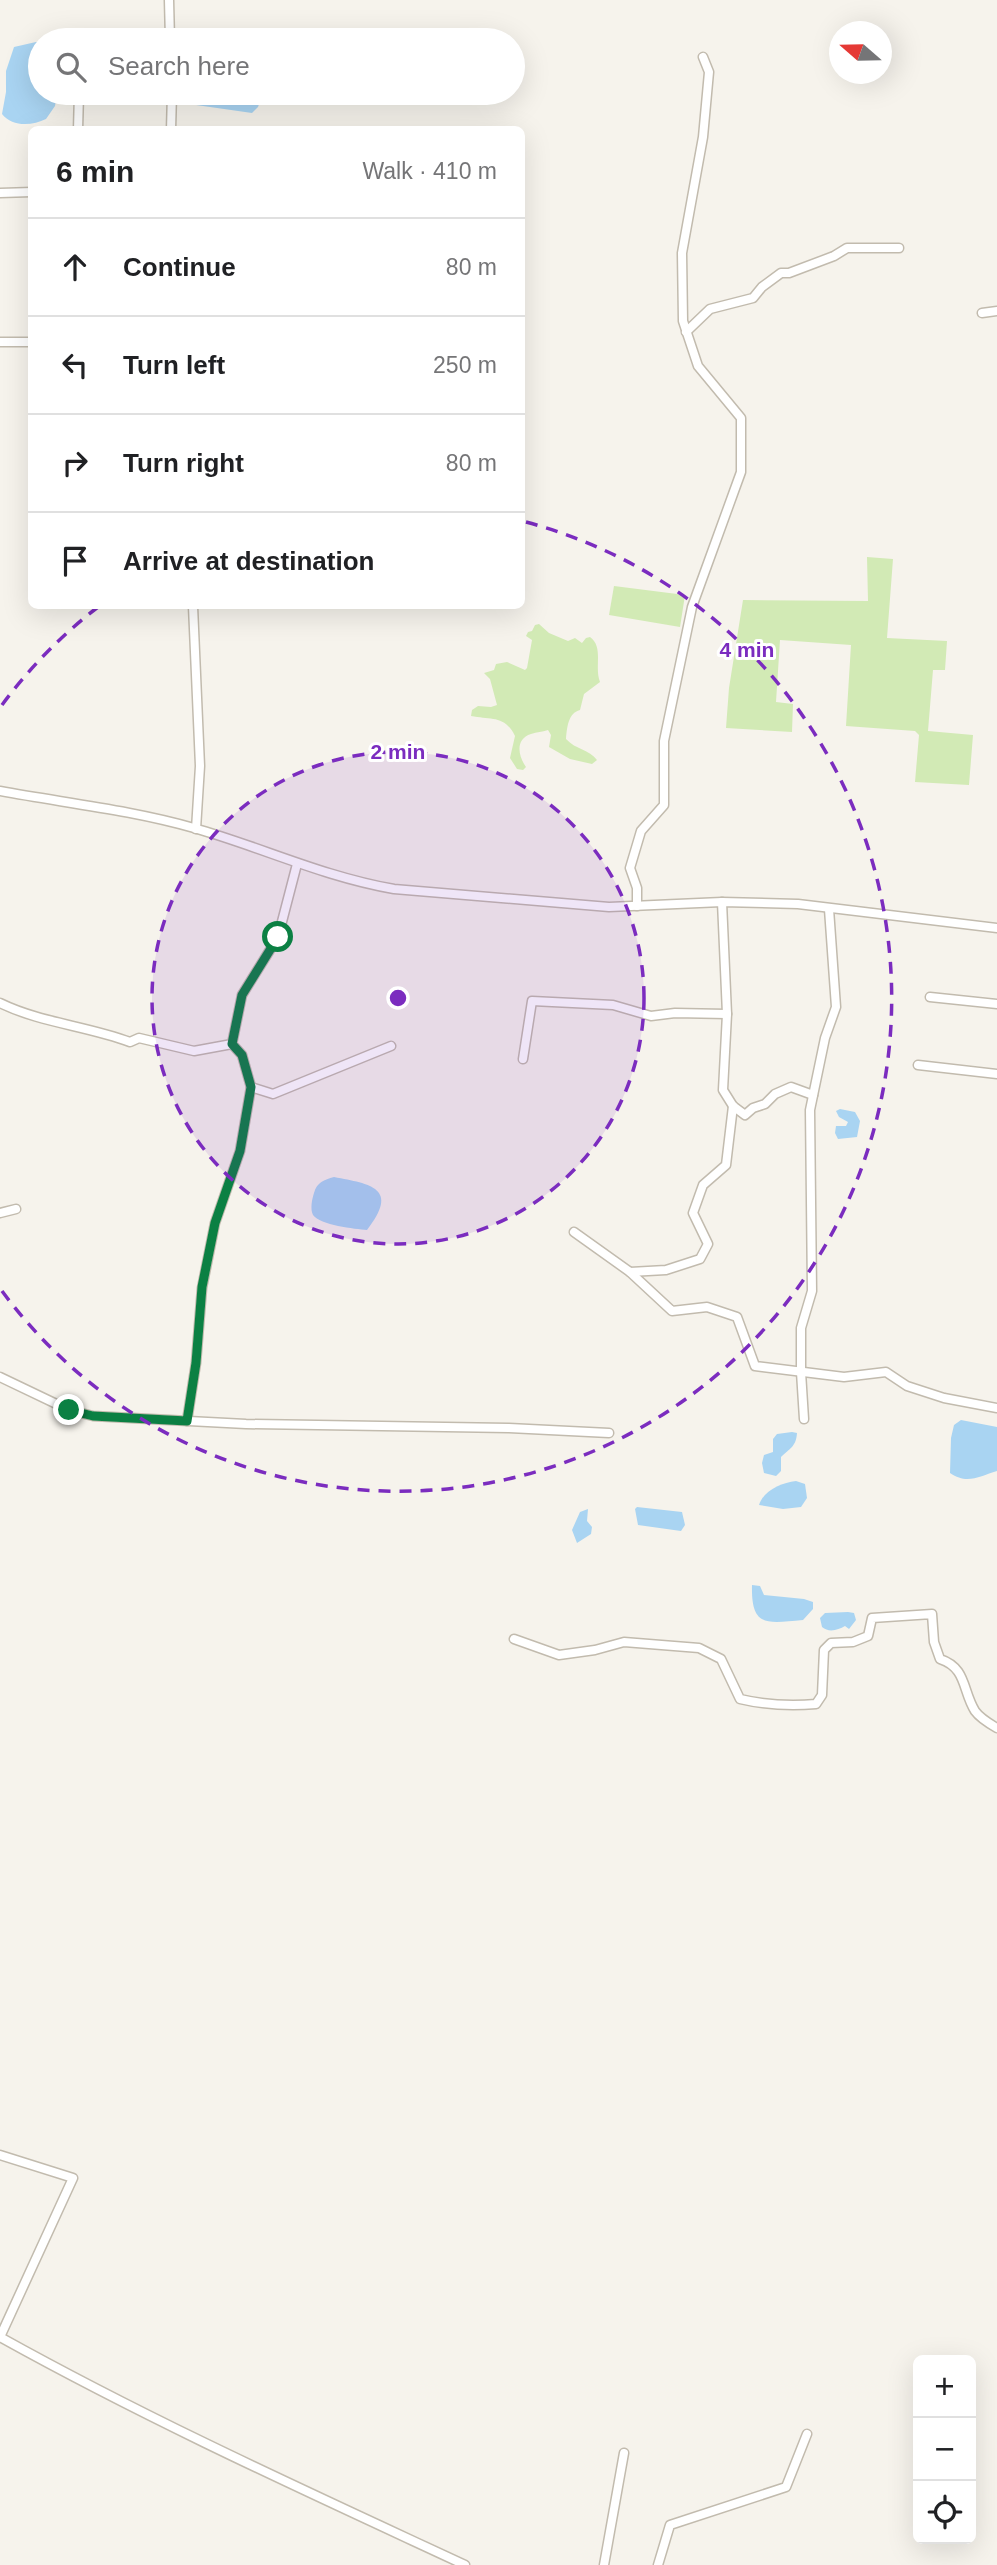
<!DOCTYPE html>
<meta charset="utf-8">
<style>
:root{--surface:#fff;--page:#f6f6f6;--text:#202124;--muted:#757577;--line:#e0e0e0}
body{margin:0;font-family:Arial,sans-serif;background:var(--page);color:var(--text)}
.controls{position:absolute;right:21px;bottom:21px;display:grid;overflow:hidden;border-radius:10px;box-shadow:0 7px 28px #0002}
.controls button{width:63px;height:63px;display:grid;place-items:center;padding:0;border:0;border-bottom:2px solid var(--line);background:var(--surface);color:var(--text);font:35px sans-serif}
.compass{position:absolute;left:829px;top:21px;width:63px;height:63px;border-radius:50%;background:var(--surface);box-shadow:0 7px 28px #0002;rotate:290deg}
.stop{position:absolute;width:21px;height:21px;margin:-16px;border:5px solid #0b8043;border-radius:50%;background:#fff}
.stop.end{background:#0b8043;border-color:#fff;box-shadow:0 2px 7px #0008}
.list{margin:0;padding:0;list-style:none}
h2{display:flex;justify-content:space-between;align-items:center;height:91px;margin:0;padding:0 28px;font-size:30px}
h2 small{font-size:23px;font-weight:400;color:var(--muted)}
.list li{display:grid;grid-template-columns:46px 1fr auto;gap:21px;align-items:center;box-sizing:border-box;height:98px;padding:0 28px;border-top:2px solid var(--line)}
.list b{display:block;font-size:26px;white-space:nowrap}
.list em{font-size:23px;font-style:normal;color:var(--muted)}
.icon{flex:none;width:38px;height:38px;fill:none;stroke:currentColor;stroke-width:2;stroke-linecap:round;stroke-linejoin:round}
.map{position:relative;flex:none;width:997px;height:2565px;overflow:hidden}
.search{position:absolute;background:var(--surface);box-shadow:0 7px 28px #0002;left:28px;top:28px;width:497px;height:77px;display:flex;align-items:center;gap:18px;box-sizing:border-box;padding:0 24px;border-radius:38px;color:var(--muted);font-size:26px}
.panel{position:absolute;background:var(--surface);box-shadow:0 7px 28px #0002;left:28px;top:126px;width:497px;height:483px;border-radius:10px}
.map>svg:first-child{display:block}
</style>
<div class="map">
<svg width="997" height="2565" viewBox="0 0 997 2565">
<rect width="100%" height="100%" fill="#f6f3ec"/>
<g fill="#d2eab5">
<polygon points="867,557 893,559 887,638 947,641 945,670 933,670 928,731 973,735 969,785 915,782 919,735 915,731 846,726 851,645 780,640 776,702 793,704 792,732 726,728 729,688 743,600 868,601"/>
<polygon points="614,586 685,595 680,627 609,615"/>
<path d="M539 624 549 633 568 641 575 638 582 643 586 638 590 637C604 647 594 667 600 682L584 694 580 710C568 713 567 728 566 739 576 750 589 749 597 760L592 764 570 759 549 747 551 735 548 730C542 732 537 732 531 734 515 739 518 756 526 767L523 770 517 769 510 758 515 736C505 715 491 720 471 716L472 710 478 706 491 707 497 705 490 679 484 673 494 670 496 664 507 662 525 670 527 668 532 640 526 636 528 632 532 631 535 625Z"/>
</g>
<g fill="#a9d4f2">
<path d="M36 42 40 43V93H57L55 106 46 119C32 126 12 127 2 114L6 92V71L14 47Z"/>
<polygon points="188,93 263,93 258,107 252,113 196,105 189,100"/>
<polygon points="840,1109 855,1112 860,1121 857,1137 838,1139 835,1133 836,1126 846,1126 848,1122 839,1117 836,1111"/>
<path d="M334 1177C371 1184 400 1188 367 1230 355 1229 320 1225 313 1215 310 1209 312 1199 314 1193 317 1182 324 1180 334 1177Z"/>
<path d="M961 1420 997 1427V1471C980 1476 967 1485 950 1473L951 1438 954 1425Z"/>
<path d="M792 1432 797 1433C796 1447 790 1448 781 1457V1471L776 1476 764 1473 762 1463 764 1455 773 1452V1439L777 1434Z"/>
<path d="M796 1481 805 1484 807 1498 801 1507 783 1509 759 1505C764 1490 781 1483 796 1481Z"/>
<polygon points="637,1507 682,1512 685,1525 681,1531 638,1525 635,1509"/>
<polygon points="588,1509 587,1521 592,1527 591,1534 577,1543 572,1530 580,1512"/>
<path d="M752 1585 760 1586 764 1595 804 1599 813 1602V1609L803 1620C767 1623 751 1628 752 1585Z"/>
<path d="M848 1612 854 1613 856 1620 849 1629 845 1626C838 1630 829 1633 822 1627L820 1618 825 1613Z"/>
</g>
<g fill="none" stroke-linecap="round" stroke-linejoin="round">
<g stroke="#c2bbae" stroke-width="11">
<g id="minor">
<polyline points="169,0 170,40"/>
<polyline points="78,130 79,93"/>
<polyline points="171,130 172,93"/>
<polyline points="0,193 32,192"/>
<polyline points="982,313 997,311"/>
<polyline points="686,332 710,309 753,298 762,287 781,273 789,273 834,256 847,248 899,248"/>
<polyline points="0,342 32,342"/>
<polyline points="193,606 200,766 196,829"/>
<path d="M0 791C65 803 131 810 194 828 261 847 324 877 394 889L609 907 722 902 798 904 997 928"/>
<polyline points="722,902 727,1014 723,1090 733,1106 745,1115 753,1108 765,1104 775,1094 791,1087 813,1095"/>
<polyline points="637,906 637,888 630,868 641,831 664,805 664,741 692,607 741,472 741,418 698,366 683,321 682,253 703,137 709,72 703,57"/>
<polyline points="930,997 997,1004"/>
<path d="M0 1003C41 1023 88 1026 130 1042L139 1038 194 1051 232 1044 242 995 278 937 297 864"/>
<polyline points="232,1044 242,1055 251,1087 273,1094 391,1046"/>
<polyline points="523,1059 532,1001 613,1005 651,1016 675,1013 727,1014"/>
<polyline points="918,1065 997,1074"/>
<polyline points="0,1213 16,1209"/>
<polyline points="574,1232 630,1272 666,1270 700,1259 708,1244 693,1213 703,1185 726,1165 733,1106"/>
<polyline points="630,1272 672,1311 707,1307 737,1317 755,1366 844,1377 886,1372 907,1386 944,1398 997,1408"/>
<polyline points="0,1377 69,1410 93,1416 246,1424 509,1428 609,1433"/>
<polyline points="804,1419 801,1372 801,1328 812,1291 810,1110 825,1038 836,1007 829,909"/>
<polyline points="187,1421 196,1363 202,1288 215,1223 240,1151 251,1087"/>
<path d="M514 1639 559 1655 595 1650 624 1642 699 1648 721 1659 740 1699C765 1705 790 1706 816 1704L822 1695 824 1650 831 1643 853 1642 868 1636 872 1618 932 1614 934 1642 940 1659C967 1668 962 1690 975 1711 980 1718 990 1724 997 1728"/>
<polyline points="0,2155 73,2178 0,2337"/>
<path d="M0 2337C151 2421 308 2492 465 2565"/>
<polyline points="604,2565 624,2453"/>
<polyline points="658,2565 670,2525 786,2487 807,2434"/>
</g>
</g>
<use href="#minor" stroke="#fff" stroke-width="8"/>
</g>
<g fill="none" stroke-linecap="round" stroke-linejoin="round">
<polyline stroke="#0b8043" stroke-width="9" points="69,1410 93,1416 187,1421 196,1363 202,1287 215,1223 240,1151 251,1087 242,1055 232,1044 242,995 278,937"/>
</g>
<circle cx="398" cy="998" r="246" fill="#7b2cbf" fill-opacity=".12"/>
<g fill="none" stroke="#7b2cbf" stroke-width="3.5" stroke-dasharray="12 9">
<circle cx="398" cy="998" r="246"/>
<path d="M2 705A493 493 0 0 1 98 607M526 522A493 493 0 1 1 2 1291"/>
</g>
<circle cx="398" cy="998" r="10" fill="#7b2cbf" stroke="#fff" stroke-width="3.5"/>
<g font-size="21" text-anchor="middle" font-weight="bold" fill="#7b2cbf" stroke="#fff" stroke-width="6" stroke-linejoin="round" paint-order="stroke">
<text x="747" y="657">4 min</text>
<text x="398" y="759">2 min</text>
</g>
</svg>
<div class="controls">
<button>+</button>
<button>−</button>
<button><svg class="icon" aria-label="locate" viewBox="0 0 24 24"><circle cx="12" cy="12" r="6"/><path d="M12 2v4M12 18v4M2 12h4M18 12h4"/></svg></button>
</div>
<svg class="compass" viewBox="-18 -18 36 36"><path d="M0-13l5 13h-10z" fill="#e53935"/><path d="M0 13l5-13h-10z" fill="#757577"/></svg>
<div class="stop" style="left:278px;top:937px"></div>
<div class="stop end" style="left:69px;top:1410px"></div>
<div class="search"><svg class="icon" aria-label="search" viewBox="0 0 24 24"><circle cx="10" cy="10" r="6"/><path d="M15 15l6 6"/></svg>Search here</div>
<section class="panel">
<h2>6 min<small>Walk · 410 m</small></h2>
<ul class="list">
<li><svg class="icon" aria-label="ahead" viewBox="0 0 24 24"><path d="M12 20V5M6 11l6-6 6 6"/></svg><div><b>Continue</b></div><em>80 m</em></li>
<li><svg class="icon" aria-label="left" viewBox="0 0 24 24"><path d="M17 20v-9H6M10 6l-5 5 5 5"/></svg><div><b>Turn left</b></div><em>250 m</em></li>
<li><svg class="icon" aria-label="right" viewBox="0 0 24 24"><path d="M7 20v-9h11M14 6l5 5-5 5"/></svg><div><b>Turn right</b></div><em>80 m</em></li>
<li><svg class="icon" aria-label="arrive" viewBox="0 0 24 24"><path d="M6 21V4h12l-3 4 3 4H6"/></svg><div><b>Arrive at destination</b></div></li>
</ul>
</section>
</div>
